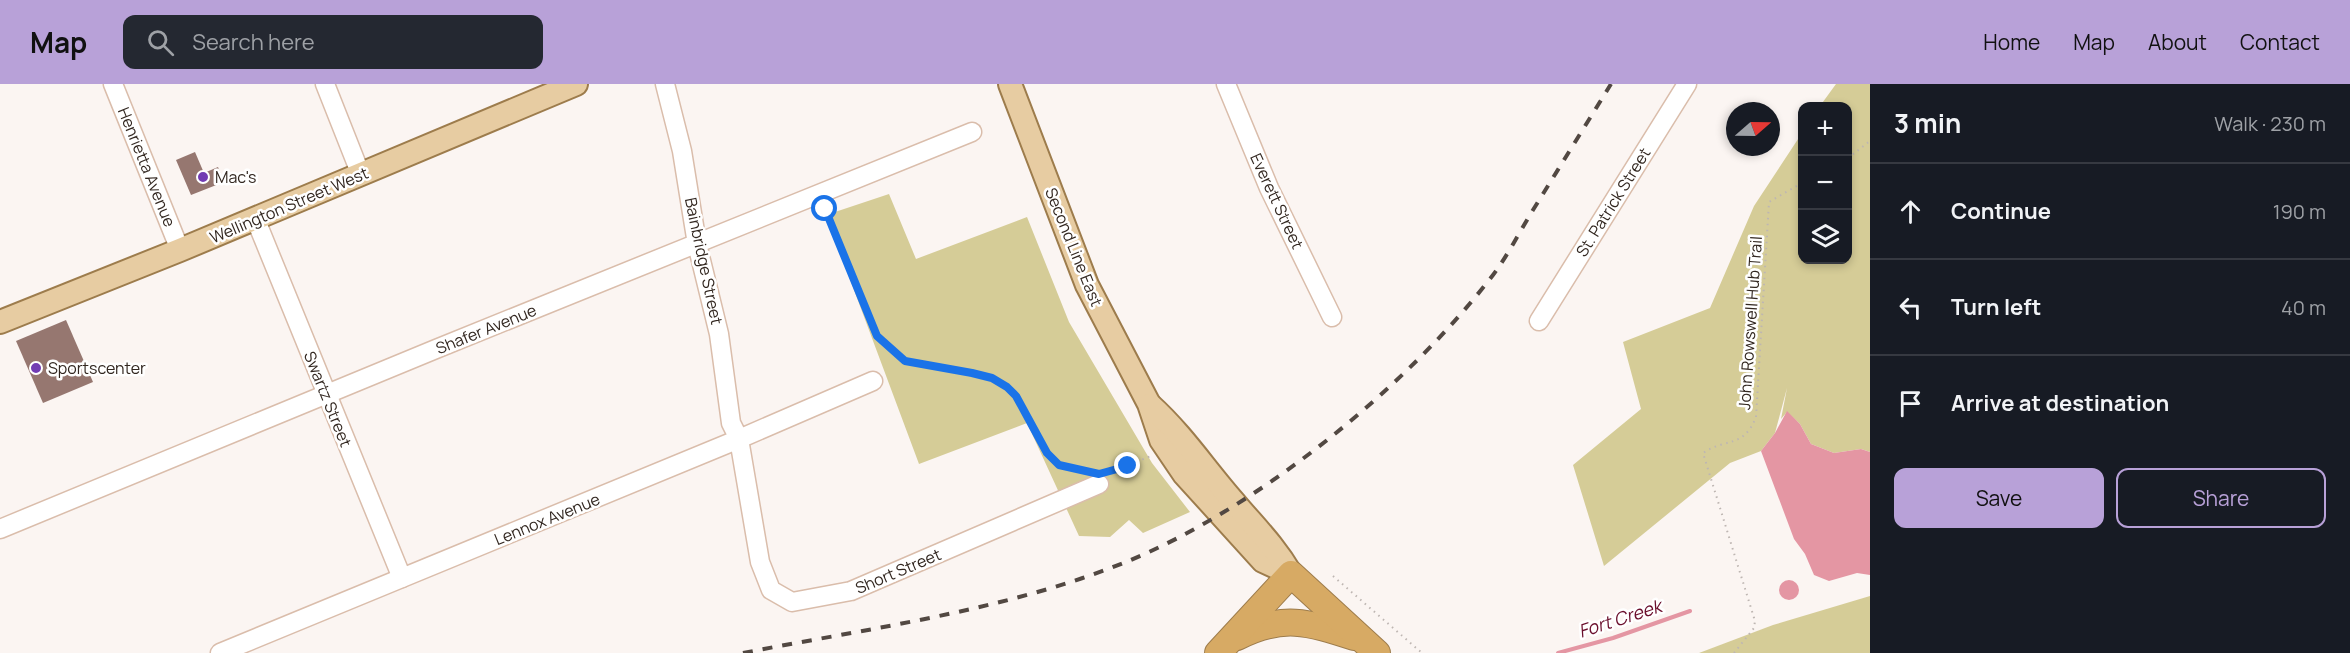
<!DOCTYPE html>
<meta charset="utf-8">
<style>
:root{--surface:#171b24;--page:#242831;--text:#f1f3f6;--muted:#9ea1a6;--line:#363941;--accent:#b8a1d8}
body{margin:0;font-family:Manrope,sans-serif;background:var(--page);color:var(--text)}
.controls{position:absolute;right:18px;top:18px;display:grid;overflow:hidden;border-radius:12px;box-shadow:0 3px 9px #0003}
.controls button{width:54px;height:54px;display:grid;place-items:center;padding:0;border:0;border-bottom:2px solid var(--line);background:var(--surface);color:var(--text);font:30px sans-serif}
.compass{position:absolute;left:1726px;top:18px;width:54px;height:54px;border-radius:50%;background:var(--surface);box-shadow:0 3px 9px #0003;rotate:70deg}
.stop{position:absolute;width:18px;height:18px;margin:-14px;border:4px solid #1a73e8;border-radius:50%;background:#fff}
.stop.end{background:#1a73e8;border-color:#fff;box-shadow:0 2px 6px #0008}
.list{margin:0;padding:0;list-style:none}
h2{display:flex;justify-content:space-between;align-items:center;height:78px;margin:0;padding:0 24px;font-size:26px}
h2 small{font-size:20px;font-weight:400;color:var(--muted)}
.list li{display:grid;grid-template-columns:39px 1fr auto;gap:18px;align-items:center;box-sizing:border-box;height:96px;padding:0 24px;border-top:2px solid var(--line)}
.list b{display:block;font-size:22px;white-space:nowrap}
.list em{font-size:20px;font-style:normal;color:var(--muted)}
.actions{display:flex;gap:12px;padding:18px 24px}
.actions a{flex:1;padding:14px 0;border:2px solid var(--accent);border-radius:12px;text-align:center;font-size:21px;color:var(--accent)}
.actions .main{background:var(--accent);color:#111}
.icon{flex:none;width:33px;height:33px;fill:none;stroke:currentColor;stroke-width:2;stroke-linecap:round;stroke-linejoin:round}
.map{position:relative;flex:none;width:1870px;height:569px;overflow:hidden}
header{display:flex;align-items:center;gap:36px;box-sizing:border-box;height:84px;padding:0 30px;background:var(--accent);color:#111}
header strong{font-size:28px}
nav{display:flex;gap:33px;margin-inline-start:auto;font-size:21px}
.search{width:420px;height:54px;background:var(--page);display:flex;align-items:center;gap:15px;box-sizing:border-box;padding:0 21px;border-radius:12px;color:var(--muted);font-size:22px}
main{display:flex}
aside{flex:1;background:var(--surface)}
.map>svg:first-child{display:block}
</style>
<header>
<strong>Map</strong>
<div class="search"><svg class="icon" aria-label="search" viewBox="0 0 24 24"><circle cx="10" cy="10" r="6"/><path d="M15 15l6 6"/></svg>Search here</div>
<nav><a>Home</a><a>Map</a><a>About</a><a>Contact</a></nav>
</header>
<main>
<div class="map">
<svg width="1870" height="569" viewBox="0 0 1870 569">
<rect width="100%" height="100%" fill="#fbf5f2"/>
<g fill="#d5cc97">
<polygon points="1836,0 1870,0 1870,368 1861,365 1834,369 1811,360 1800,340 1787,328 1781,335 1787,304 1775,349 1761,367 1730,379 1604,482 1573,381 1641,325 1623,258 1710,224 1754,122 1802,49 1802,176 1848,176 1848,22 1820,22"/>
<polygon points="889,110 916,175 1027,133 1069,238 1152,379 1190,428 1143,449 1129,436 1110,453 1079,452 1027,339 919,380 826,131"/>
<polygon points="1870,512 1870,569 1699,569 1773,541"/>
</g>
<g fill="#e496a3">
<polygon points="1787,327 1800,340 1811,360 1834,369 1861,365 1870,368 1870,491 1857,489 1829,497 1814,491 1805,470 1794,455 1761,367 1775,349"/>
<circle cx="1789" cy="506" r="10"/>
</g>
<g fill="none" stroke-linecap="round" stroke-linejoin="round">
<polyline stroke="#e496a3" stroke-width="4" points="1558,569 1613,554 1690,527"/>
</g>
<g fill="#967770">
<polygon points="195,68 204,89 218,83 224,98 191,111 176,76"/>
<polygon points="66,236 93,298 43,319 16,257"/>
</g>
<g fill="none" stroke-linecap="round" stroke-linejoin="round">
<g stroke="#dabdab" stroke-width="21">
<g id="minor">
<polyline points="113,0 180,166"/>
<polyline points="325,0 361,91"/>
<polyline points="665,0 682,67 697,160 719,250 731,339 739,355 760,478 771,506 792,518 851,507 1099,400"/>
<polyline points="1226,0 1269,104 1332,233"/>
<polyline points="255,134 402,494"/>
<polyline points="1539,237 1687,0"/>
<polyline points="0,445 436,265 972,48"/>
<polyline points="220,569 739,355 873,297"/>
</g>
</g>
<g stroke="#9d7c4c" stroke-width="26">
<g id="major">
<polyline points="1010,0 1087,201 1149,320 1161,356 1184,390 1263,477 1291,490"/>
<polyline points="0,238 180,166 576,0"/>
<path d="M1150 321C1183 351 1205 385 1234 418 1255 443 1274 461 1291 490"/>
</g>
</g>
<g stroke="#9d7c4c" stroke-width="28">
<g id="highway">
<path d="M1237 553C1282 530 1308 538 1354 553"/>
<polyline points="1218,569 1291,490 1377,569"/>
</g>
</g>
<g stroke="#beb6b2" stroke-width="2" stroke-dasharray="1.5 4.5" stroke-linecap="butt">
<polyline points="1848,74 1870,57"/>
<polyline points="825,125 877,252 905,277 972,289 1000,298 1016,312 1041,360 1053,376 1059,381 1089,387"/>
<polyline points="1109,389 1151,372"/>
<polyline points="1333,492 1422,569"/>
<path d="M1734 569 1754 544 1755 537 1703 369C1727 353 1743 365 1756 333L1769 118 1802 99"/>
</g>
<use href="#minor" stroke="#fff" stroke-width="18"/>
<use href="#major" stroke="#e7cca2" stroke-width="22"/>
<use href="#highway" stroke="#d7aa64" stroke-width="26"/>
<path stroke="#524842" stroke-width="4" stroke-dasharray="10 10" stroke-linecap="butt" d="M743 569C871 544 1004 527 1126 478 1258 424 1406 304 1493 191 1508 171 1520 147 1533 126 1559 84 1585 42 1611 0"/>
</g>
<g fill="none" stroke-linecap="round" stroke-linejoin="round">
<polyline stroke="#1a73e8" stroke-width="8" points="825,125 877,252 905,277 972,289 992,294 1007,303 1016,312 1047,369 1059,381 1099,390 1128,382"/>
</g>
<g fill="#723cb3" stroke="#fff" stroke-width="2">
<circle cx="203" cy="93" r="6"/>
<circle cx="36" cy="284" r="6"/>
</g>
<g text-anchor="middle" stroke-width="5" stroke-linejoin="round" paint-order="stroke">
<g font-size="16" fill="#322720" stroke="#fff">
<text transform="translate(147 83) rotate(68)" y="6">Henrietta Avenue</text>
<text transform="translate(1277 117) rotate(65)" y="6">Everett Street</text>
<text transform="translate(1613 118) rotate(-58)" y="6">St. Patrick Street</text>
<text transform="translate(289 121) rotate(-23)" y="6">Wellington Street West</text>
<text transform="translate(1074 163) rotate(68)" y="6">Second Line East</text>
<text transform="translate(704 177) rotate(78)" y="6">Bainbridge Street</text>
<text transform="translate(1750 239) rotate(-86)" y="6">John Rowswell Hub Trail</text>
<text transform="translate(486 245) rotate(-22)" y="6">Shafer Avenue</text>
<text transform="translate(328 315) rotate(68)" y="6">Swartz Street</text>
<text transform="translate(547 435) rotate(-22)" y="6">Lennox Avenue</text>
<text transform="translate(898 487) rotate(-23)" y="6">Short Street</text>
</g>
<g font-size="16" fill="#322720" stroke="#fff" text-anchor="start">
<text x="215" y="99">Mac's</text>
<text x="48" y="290">Sportscenter</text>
</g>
<g font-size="18" font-style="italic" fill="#6a0e2c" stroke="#fff">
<text transform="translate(1620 535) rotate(-18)" y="6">Fort Creek</text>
</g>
</g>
</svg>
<div class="controls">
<button>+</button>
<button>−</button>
<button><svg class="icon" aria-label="layers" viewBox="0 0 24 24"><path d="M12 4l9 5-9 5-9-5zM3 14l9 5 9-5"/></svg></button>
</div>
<svg class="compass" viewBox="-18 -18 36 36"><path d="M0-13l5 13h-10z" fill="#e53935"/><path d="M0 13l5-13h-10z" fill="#9ea1a6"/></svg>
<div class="stop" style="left:825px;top:125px"></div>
<div class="stop end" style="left:1128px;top:382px"></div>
</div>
<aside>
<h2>3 min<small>Walk · 230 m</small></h2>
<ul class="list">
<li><svg class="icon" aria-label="ahead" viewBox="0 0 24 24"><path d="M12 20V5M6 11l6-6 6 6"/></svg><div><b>Continue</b></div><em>190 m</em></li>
<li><svg class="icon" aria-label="left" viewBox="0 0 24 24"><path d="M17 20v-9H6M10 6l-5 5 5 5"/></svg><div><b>Turn left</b></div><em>40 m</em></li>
<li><svg class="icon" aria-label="arrive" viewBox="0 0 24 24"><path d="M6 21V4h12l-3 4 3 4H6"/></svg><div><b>Arrive at destination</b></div></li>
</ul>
<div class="actions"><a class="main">Save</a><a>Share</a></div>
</aside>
</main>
